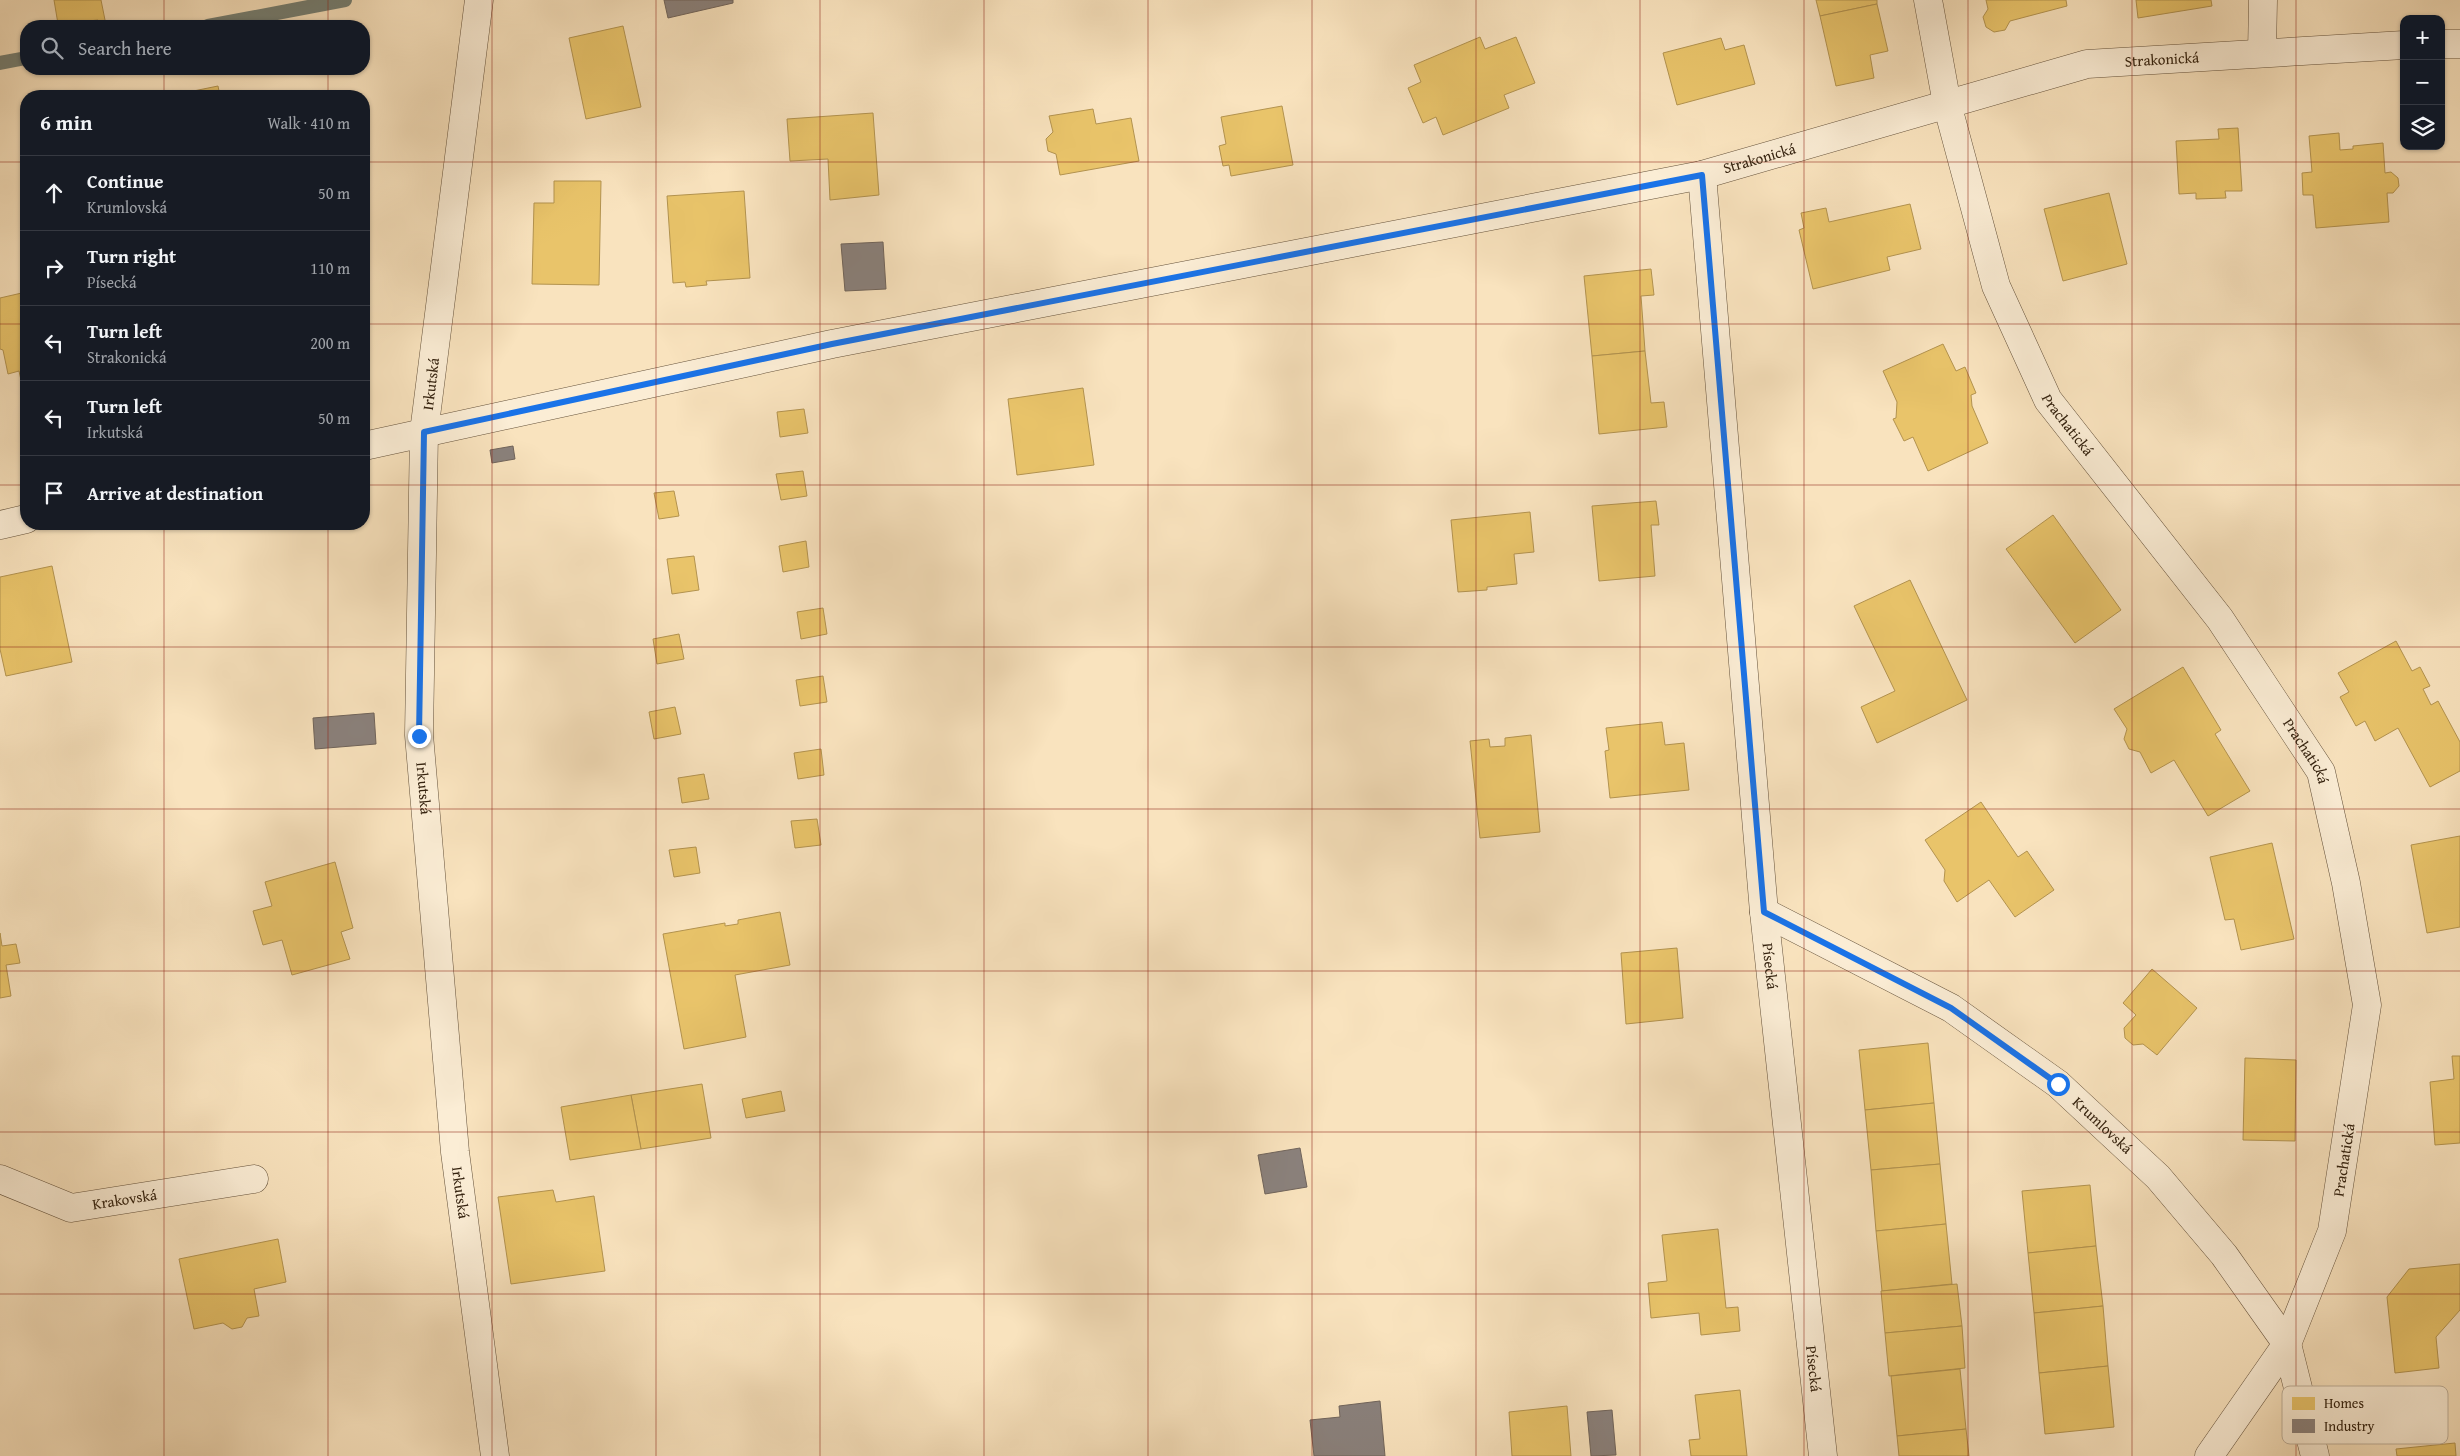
<!DOCTYPE html>
<meta charset="utf-8">
<style>
:root{--surface:#171b24;--page:#242831;--text:#f1f3f6;--muted:#9ea1a6;--line:#363941}
body{margin:0;font-family:"Gentium Book Plus",serif;background:var(--page);color:var(--text)}
.controls{position:absolute;right:15px;top:15px;display:grid;overflow:hidden;border-radius:10px;box-shadow:0 1px 4px #0004}
.controls button{width:45px;height:45px;display:grid;place-items:center;padding:0;border:0;border-bottom:1px solid var(--line);background:var(--surface);color:var(--text);font:25px sans-serif}
.stop{position:absolute;width:15px;height:15px;margin:-11px;border:4px solid #1a73e8;border-radius:50%;background:#fff}
.stop.end{background:#1a73e8;border-color:#fff;box-shadow:0 1px 5px #0008}
.list{margin:0;padding:0;list-style:none}
h2{display:flex;justify-content:space-between;align-items:center;height:65px;margin:0;padding:0 20px;font-size:21px}
h2 small{font-size:16px;font-weight:400;color:var(--muted)}
.list li{display:grid;grid-template-columns:32px 1fr auto;gap:15px;align-items:center;box-sizing:border-box;height:75px;padding:0 20px;border-top:1px solid var(--line)}
.list b{display:block;font-size:19px;white-space:nowrap}
.list p{margin:0;font-size:16px;white-space:nowrap;color:var(--muted)}
.list em{font-size:16px;font-style:normal;color:var(--muted)}
.icon{flex:none;width:28px;height:28px;fill:none;stroke:currentColor;stroke-width:2;stroke-linecap:round;stroke-linejoin:round}
.map{position:relative;flex:none;width:2460px;height:1456px;overflow:hidden}
.search{position:absolute;background:var(--surface);box-shadow:0 1px 4px #0004;left:20px;top:20px;width:350px;height:55px;display:flex;align-items:center;gap:12px;box-sizing:border-box;padding:0 18px;border-radius:20px;color:var(--muted);font-size:19px}
.panel{position:absolute;background:var(--surface);box-shadow:0 1px 4px #0004;left:20px;top:90px;width:350px;height:440px;border-radius:20px}
.map>svg:first-child{display:block}
</style>
<div class="map">
<svg width="2460" height="1456" viewBox="0 0 2460 1456">
<rect width="100%" height="100%" fill="#f9e3be"/>
<filter id="stains"><feTurbulence type="fractalNoise" baseFrequency=".004" numOctaves="4"/><feColorMatrix values="0 0 0 0 .2 0 0 0 0 .09 0 0 0 0 .02 0 0 0 .5 -.17"/></filter>
<radialGradient id="worn" r=".72"><stop offset=".6" stop-color="#630" stop-opacity="0"/><stop offset="1" stop-color="#630" stop-opacity=".3"/></radialGradient>
<g fill="#e9c46a" stroke="#b3934f">
<polygon points="54,0 101,0 106,25 99,26 98,20 58,24"/>
<polygon points="1816,0 1877,0 1877,4 1820,16"/>
<polygon points="1986,0 2066,0 2067,6 2010,21 2005,30 1994,32 1986,27 1983,17 1988,9"/>
<polygon points="2136,0 2211,0 2212,6 2138,18"/>
<polygon points="1877,4 1888,51 1870,55 1874,78 1836,86 1820,16"/>
<polygon points="623,26 641,107 586,119 569,38"/>
<polygon points="1480,37 1485,49 1516,37 1535,83 1504,95 1509,108 1443,135 1436,117 1423,123 1408,88 1421,82 1414,65"/>
<polygon points="1721,38 1725,50 1744,45 1755,84 1677,105 1663,53"/>
<polygon points="218,86 220,96 169,96"/>
<polygon points="1282,106 1293,165 1231,176 1229,165 1223,166 1219,146 1226,144 1221,117"/>
<polygon points="1093,109 1096,124 1131,118 1139,161 1060,175 1056,154 1048,151 1046,139 1053,132 1049,116"/>
<polygon points="873,113 879,195 830,200 828,159 790,161 787,119"/>
<polygon points="2238,128 2242,191 2225,191 2226,198 2196,199 2196,193 2179,194 2176,141 2219,139 2218,129"/>
<polygon points="2339,133 2340,150 2353,149 2353,146 2383,143 2385,173 2391,172 2398,178 2399,186 2393,193 2387,193 2389,222 2316,228 2313,195 2303,195 2302,173 2312,172 2309,136"/>
<polygon points="554,181 601,181 599,285 532,284 534,203 554,203"/>
<polygon points="744,191 750,278 706,281 707,285 686,287 685,282 673,283 667,196"/>
<polygon points="2109,193 2127,264 2063,281 2044,209"/>
<polygon points="1910,204 1921,249 1887,257 1890,270 1813,289 1799,230 1804,228 1801,213 1826,208 1829,222"/>
<polygon points="1651,269 1654,295 1641,296 1645,351 1592,356 1584,276"/>
<polygon points="26,292 26,403 19,371 8,374 3,350 0,349 0,298"/>
<polygon points="1943,344 1956,371 1965,367 1976,393 1971,395 1972,406 1988,443 1928,471 1913,437 1904,441 1893,419 1896,418 1897,402 1883,371"/>
<polygon points="1645,351 1651,403 1664,402 1667,427 1599,434 1592,356"/>
<polygon points="1083,388 1094,465 1017,475 1008,399"/>
<polygon points="804,409 808,433 780,437 777,412"/>
<polygon points="803,471 807,496 781,500 776,474"/>
<polygon points="674,491 679,516 659,519 654,493"/>
<polygon points="1656,501 1659,525 1651,525 1655,576 1599,581 1592,506"/>
<polygon points="1530,512 1534,552 1514,554 1517,584 1487,587 1487,590 1458,592 1451,520"/>
<polygon points="2053,515 2121,610 2075,643 2006,549"/>
<polygon points="806,541 809,567 783,572 779,546"/>
<polygon points="694,556 699,590 672,594 667,559"/>
<polygon points="52,566 72,662 6,676 0,649 0,577"/>
<polygon points="1910,580 1967,700 1877,743 1861,707 1895,691 1854,606"/>
<polygon points="823,608 827,634 801,639 797,612"/>
<polygon points="679,634 684,659 657,664 653,639"/>
<polygon points="2396,641 2412,671 2420,667 2430,686 2423,689 2431,705 2438,701 2460,742 2460,771 2430,787 2398,728 2375,741 2365,721 2356,726 2340,697 2349,692 2338,673"/>
<polygon points="2183,667 2221,730 2215,734 2250,791 2208,816 2174,760 2151,773 2140,752 2129,749 2124,739 2127,729 2114,709"/>
<polygon points="823,676 827,702 800,706 796,680"/>
<polygon points="675,707 681,734 654,739 649,712"/>
<polygon points="1662,722 1665,745 1684,743 1689,790 1610,798 1605,751 1609,750 1606,728"/>
<polygon points="1531,735 1540,832 1480,838 1470,741 1489,739 1490,747 1505,746 1505,738"/>
<polygon points="821,749 824,775 798,779 794,753"/>
<polygon points="704,774 709,799 682,803 678,778"/>
<polygon points="1981,802 2018,857 2027,851 2054,890 2015,917 1989,880 1957,902 1944,881 1945,870 1925,840"/>
<polygon points="817,819 821,845 795,848 791,821"/>
<polygon points="2460,836 2460,927 2427,933 2411,845"/>
<polygon points="2272,843 2294,939 2241,950 2234,919 2225,920 2210,857"/>
<polygon points="696,847 700,873 674,877 669,850"/>
<polygon points="335,862 353,928 341,932 350,959 292,975 282,940 263,945 253,911 272,906 265,882"/>
<polygon points="780,912 790,965 735,975 746,1037 684,1049 663,934 725,923 725,926 738,924 738,920"/>
<polygon points="0,933 2,946 16,944 20,963 6,965 11,996 0,998"/>
<polygon points="1677,948 1683,1018 1626,1024 1621,953"/>
<polygon points="2152,969 2197,1008 2157,1055 2143,1044 2133,1045 2125,1038 2124,1028 2136,1015 2123,1003"/>
<polygon points="1928,1043 1934,1103 1865,1110 1859,1050"/>
<polygon points="2452,1056 2460,1056 2460,1143 2435,1145 2430,1082 2454,1079"/>
<polygon points="2245,1058 2296,1060 2295,1141 2243,1140"/>
<polygon points="702,1084 711,1138 641,1149 631,1095"/>
<polygon points="781,1091 785,1111 746,1118 742,1099"/>
<polygon points="631,1095 641,1149 570,1160 561,1107"/>
<polygon points="1934,1103 1940,1164 1871,1170 1865,1110"/>
<polygon points="1940,1164 1946,1224 1876,1231 1871,1170"/>
<polygon points="2090,1185 2096,1246 2028,1253 2022,1191"/>
<polygon points="553,1190 556,1202 594,1196 605,1271 511,1284 498,1197"/>
<polygon points="1946,1224 1952,1284 1882,1291 1876,1231"/>
<polygon points="1718,1229 1726,1308 1738,1307 1740,1331 1701,1335 1699,1313 1651,1318 1648,1283 1667,1281 1662,1235"/>
<polygon points="278,1239 286,1282 254,1289 259,1316 247,1318 242,1327 232,1329 223,1323 194,1329 179,1259"/>
<polygon points="2096,1246 2103,1306 2034,1313 2028,1253"/>
<polygon points="2460,1264 2460,1310 2436,1337 2439,1368 2395,1373 2387,1297 2409,1269"/>
<polygon points="1957,1284 1962,1326 1885,1333 1881,1291"/>
<polygon points="2103,1306 2108,1366 2039,1373 2034,1313"/>
<polygon points="1962,1326 1965,1368 1889,1376 1885,1333"/>
<polygon points="2108,1366 2114,1427 2045,1434 2039,1373"/>
<polygon points="1960,1369 1966,1429 1897,1436 1891,1376"/>
<polygon points="1740,1390 1747,1456 1691,1456 1689,1440 1700,1439 1695,1395"/>
<polygon points="1567,1406 1571,1456 1512,1456 1509,1412"/>
<polygon points="1966,1429 1969,1456 1899,1456 1897,1436"/>
<polygon points="2455,1443 2456,1456 2397,1456 2396,1449"/>
</g>
<g fill="#8a817c" stroke="#70645b">
<polygon points="664,0 733,0 733,3 668,18"/>
<polygon points="883,242 886,289 845,291 841,244"/>
<polygon points="513,446 515,459 492,463 490,450"/>
<polygon points="374,713 376,744 315,749 313,718"/>
<polygon points="1300,1148 1307,1187 1265,1194 1258,1155"/>
<polygon points="1380,1401 1385,1456 1314,1456 1310,1420 1340,1417 1339,1406"/>
<polygon points="1612,1410 1616,1455 1591,1456 1587,1412"/>
</g>
<g fill="none" stroke-linecap="round" stroke-linejoin="round">
<g stroke="#747f74" stroke-width="14">
<polyline points="208,26 345,0"/>
<polyline points="0,63 26,58"/>
</g>
<g stroke="#65523b" stroke-width="29">
<g id="minor">
<path id="s1" d="M479 0 424 432 419 735 455 1152 495 1456"/>
<path id="s2" d="M1928 0 1947 104 1996 286 2048 400 2220 619 2321 772 2346 883 2367 1005 2332 1231 2287 1344 2209 1456"/>
<polyline points="2441,44 2460,44"/>
<polyline points="2262,53 2263,0"/>
<path id="s3" d="M1702 175 1764 912 1823 1456"/>
<path id="s4" d="M364 446 832 344 1702 175 2087 64 2404 45"/>
<polyline points="0,525 26,519"/>
<path id="s5" d="M1764 912 1951 1008 2058 1084 2158 1177 2224 1255 2287 1344 2315 1456"/>
<path id="s6" d="M0 1179 71 1208 254 1179"/>
</g>
</g>
<use href="#minor" stroke="#fbedd5" stroke-width="28"/>
</g>
<g fill="none" stroke-linecap="round" stroke-linejoin="round">
<polyline stroke="#1a73e8" stroke-width="6" points="419,736 424,432 832,344 1702,175 1764,912 1951,1008 2058,1084"/>
</g>
<path fill="none" stroke="#8f2418" stroke-width="1" stroke-opacity="0.55" d="M164 0V26M328 0V26M492 0V1456M656 0V1456M820 0V1456M984 0V1456M1148 0V1456M1312 0V1456M1476 0V1456M1640 0V1456M1804 0V1456M1968 0V1456M2132 0V1456M2296 0V1456M164 69V96M328 69V96M0 162H26M364 162H2460M0 324H26M364 324H2460M0 485H26M364 485H2460M164 524V1456M328 524V1456M0 647H2460M0 809H2460M0 971H2460M0 1132H2460M0 1294H2460"/>
<g text-anchor="middle" stroke-width="5" stroke-linejoin="round" paint-order="stroke">
<g font-size="15" fill="#34220f" stroke="#fbedd5">
<text dy="5" stroke="none"><textPath href="#s4" startOffset="1841">Strakonická</textPath></text>
<text dy="5" stroke="none"><textPath href="#s4" startOffset="1425">Strakonická</textPath></text>
<text transform="translate(431 384) rotate(-83)" y="5">Irkutská</text>
<text dy="5" stroke="none"><textPath href="#s2" startOffset="451">Prachatická</textPath></text>
<text dy="5" stroke="none"><textPath href="#s2" startOffset="856">Prachatická</textPath></text>
<text dy="5" stroke="none"><textPath href="#s1" startOffset="792">Irkutská</textPath></text>
<text dy="5" stroke="none"><textPath href="#s3" startOffset="794">Písecká</textPath></text>
<text dy="5" stroke="none"><textPath href="#s5" startOffset="402">Krumlovská</textPath></text>
<text transform="translate(2344 1160) rotate(-81)" y="5">Prachatická</text>
<text dy="5" stroke="none"><textPath href="#s1" startOffset="1198">Irkutská</textPath></text>
<text dy="5" stroke="none"><textPath href="#s6" startOffset="131">Krakovská</textPath></text>
<text dy="5" stroke="none"><textPath href="#s3" startOffset="1199">Písecká</textPath></text>
</g>
</g>
<rect x="2282" y="1386" width="166" height="58" rx="8" fill="#fbedd5" stroke="#bfb09a" stroke-width="1"/>
<rect x="2292" y="1397" width="23" height="13" fill="#e9c46a"/>
<rect x="2292" y="1419" width="23" height="14" fill="#8a817c"/>
<g font-size="14" fill="#34220f">
<text x="2324" y="1408">Homes</text>
<text x="2324" y="1431">Industry</text>
</g>
<rect width="100%" height="100%" filter="url(#stains)"/>
<rect width="100%" height="100%" fill="url(#worn)"/>
</svg>
<div class="controls">
<button>+</button>
<button>−</button>
<button><svg class="icon" aria-label="layers" viewBox="0 0 24 24"><path d="M12 4l9 5-9 5-9-5zM3 14l9 5 9-5"/></svg></button>
</div>
<div class="stop" style="left:2058px;top:1084px"></div>
<div class="stop end" style="left:419px;top:736px"></div>
<div class="search"><svg class="icon" aria-label="search" viewBox="0 0 24 24"><circle cx="10" cy="10" r="6"/><path d="M15 15l6 6"/></svg>Search here</div>
<section class="panel">
<h2>6 min<small>Walk · 410 m</small></h2>
<ul class="list">
<li><svg class="icon" aria-label="ahead" viewBox="0 0 24 24"><path d="M12 20V5M6 11l6-6 6 6"/></svg><div><b>Continue</b><p>Krumlovská</p></div><em>50 m</em></li>
<li><svg class="icon" aria-label="right" viewBox="0 0 24 24"><path d="M7 20v-9h11M14 6l5 5-5 5"/></svg><div><b>Turn right</b><p>Písecká</p></div><em>110 m</em></li>
<li><svg class="icon" aria-label="left" viewBox="0 0 24 24"><path d="M17 20v-9H6M10 6l-5 5 5 5"/></svg><div><b>Turn left</b><p>Strakonická</p></div><em>200 m</em></li>
<li><svg class="icon" aria-label="left" viewBox="0 0 24 24"><path d="M17 20v-9H6M10 6l-5 5 5 5"/></svg><div><b>Turn left</b><p>Irkutská</p></div><em>50 m</em></li>
<li><svg class="icon" aria-label="arrive" viewBox="0 0 24 24"><path d="M6 21V4h12l-3 4 3 4H6"/></svg><div><b>Arrive at destination</b></div></li>
</ul>
</section>
</div>
